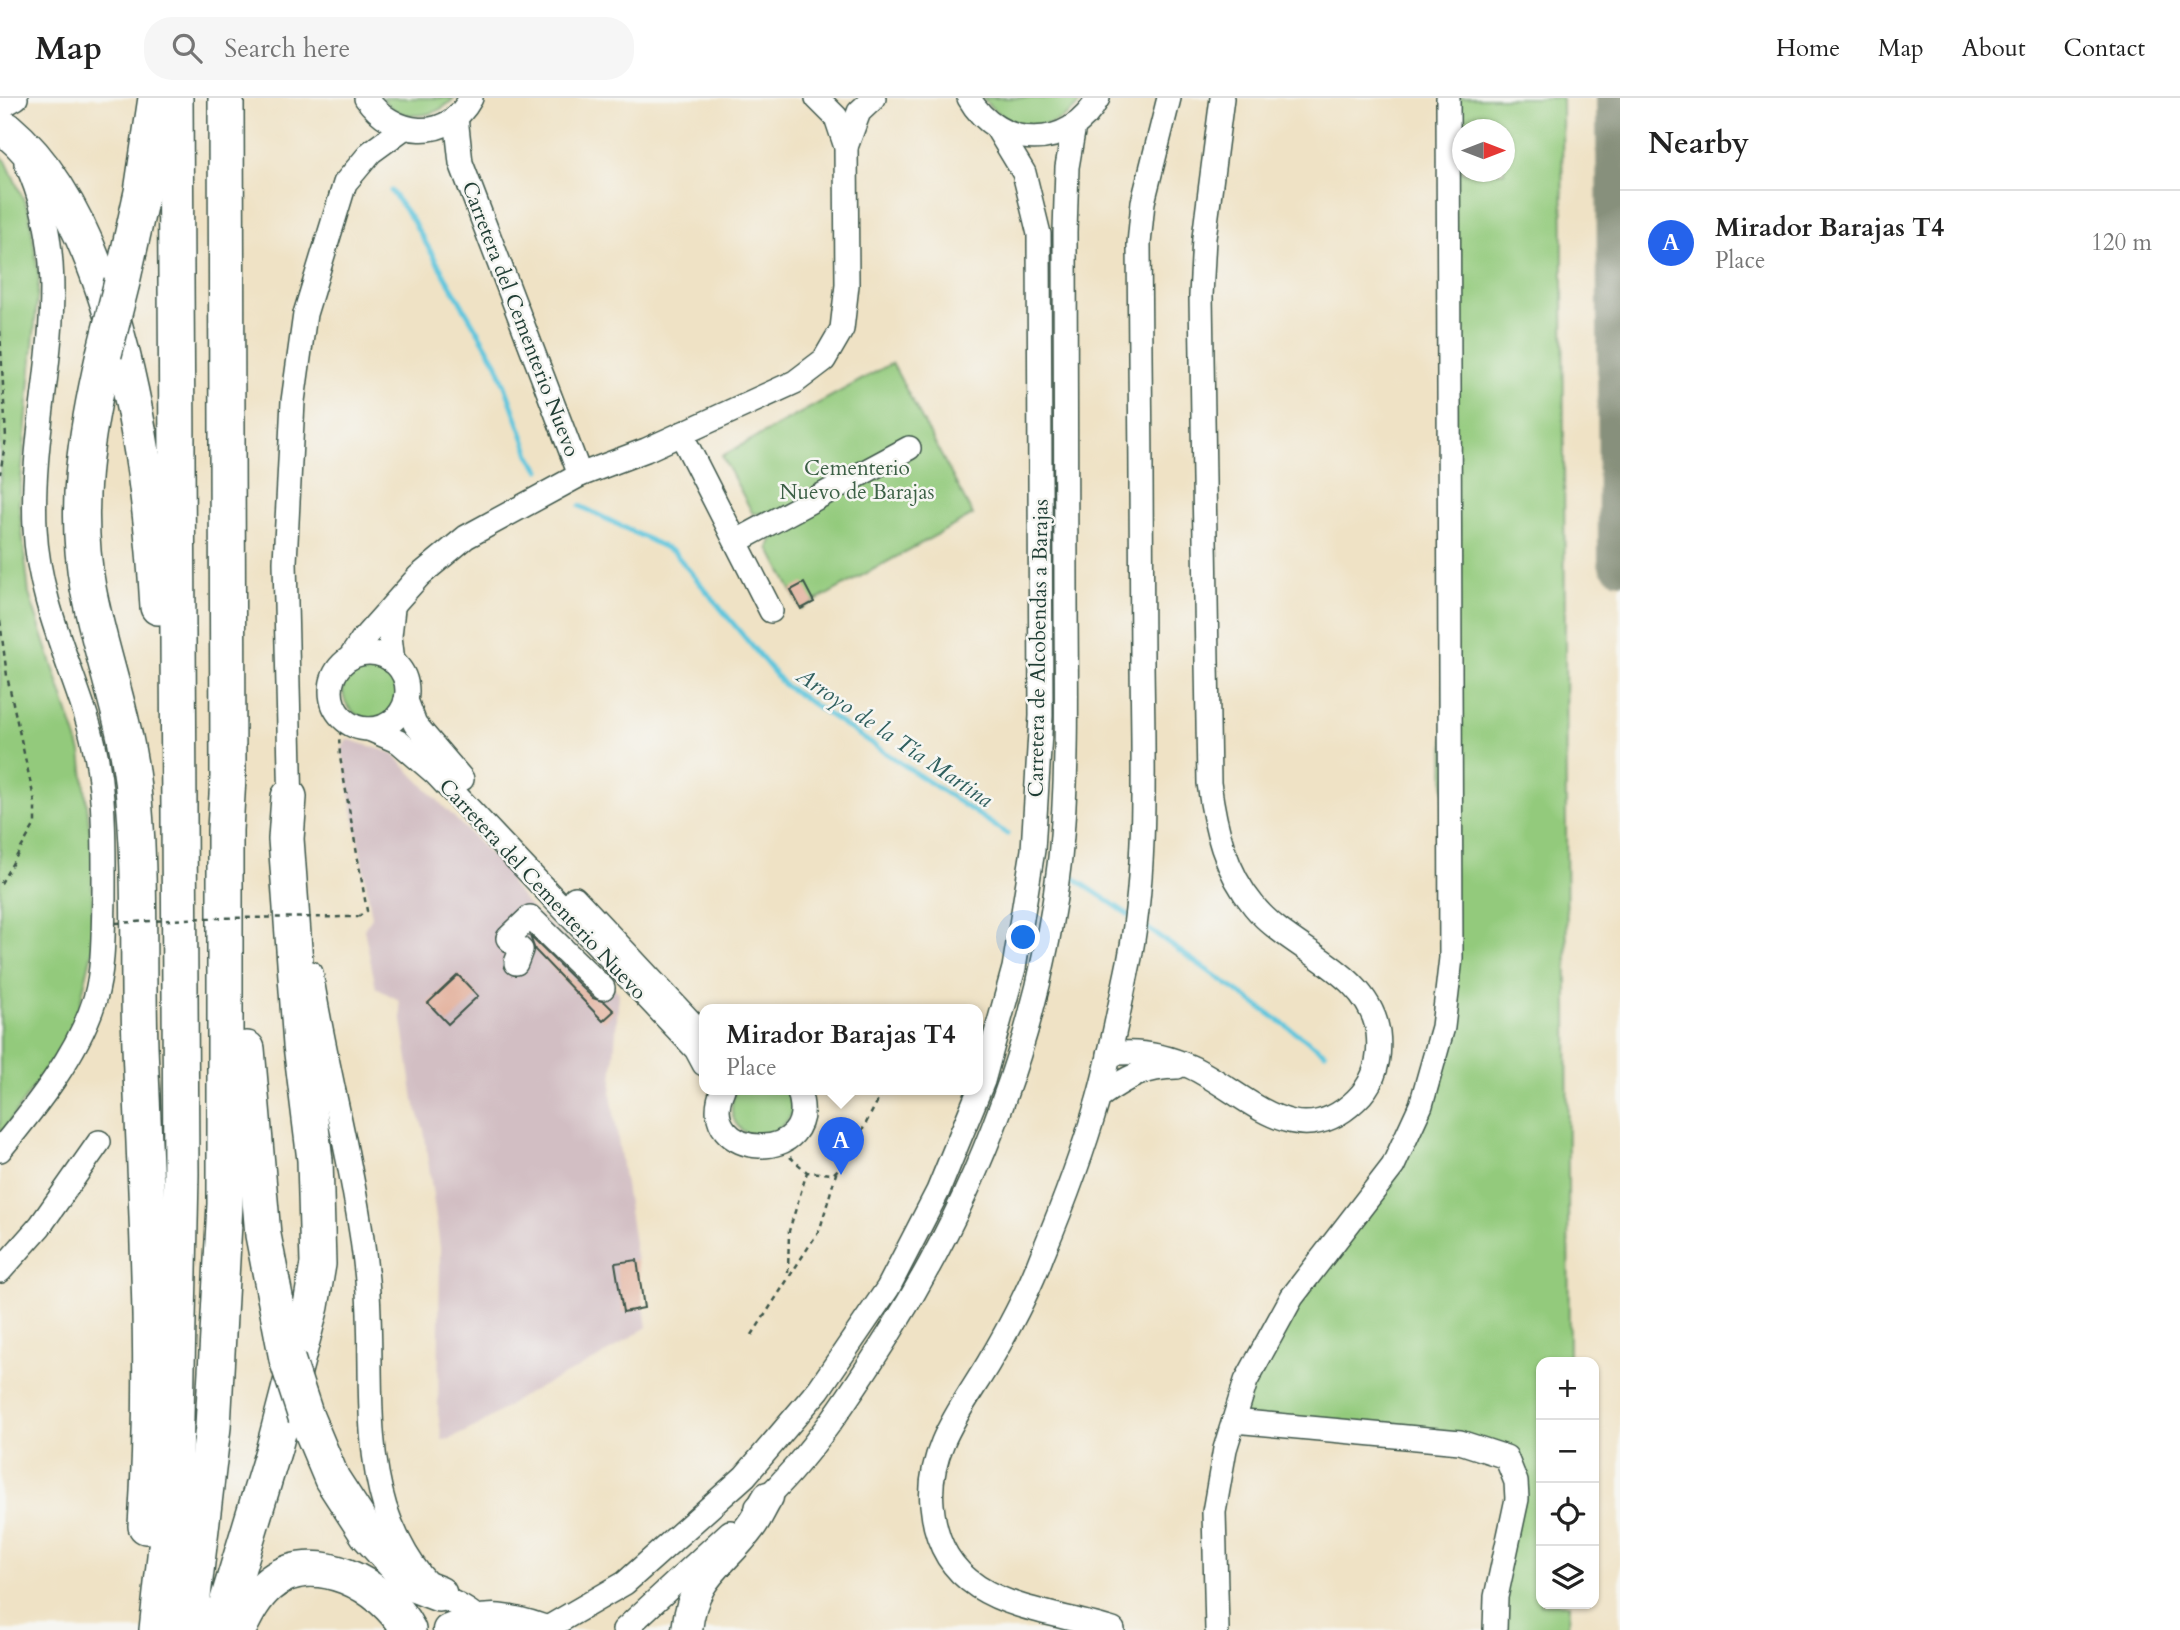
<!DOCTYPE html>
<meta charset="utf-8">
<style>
:root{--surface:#fff;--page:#f6f6f6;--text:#222;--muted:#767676;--line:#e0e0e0;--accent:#2563eb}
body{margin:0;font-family:Cardo,serif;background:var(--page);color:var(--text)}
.controls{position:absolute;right:21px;bottom:21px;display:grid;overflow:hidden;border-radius:14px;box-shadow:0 2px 5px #0004}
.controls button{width:63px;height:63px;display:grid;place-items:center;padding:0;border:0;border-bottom:2px solid var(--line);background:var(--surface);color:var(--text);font:35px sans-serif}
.compass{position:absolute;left:1452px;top:21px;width:63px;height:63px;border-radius:50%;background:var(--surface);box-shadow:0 2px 5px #0004;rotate:90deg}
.you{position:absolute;left:1024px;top:840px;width:24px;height:24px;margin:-18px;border:5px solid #fff;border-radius:50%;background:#1a73e8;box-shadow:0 0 0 10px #1a73e833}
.badge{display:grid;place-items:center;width:46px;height:46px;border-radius:50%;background:var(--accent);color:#fff;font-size:23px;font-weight:700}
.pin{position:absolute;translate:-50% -58px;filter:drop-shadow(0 2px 4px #0008)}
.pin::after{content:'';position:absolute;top:37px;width:24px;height:21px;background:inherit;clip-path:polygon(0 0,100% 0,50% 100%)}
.popup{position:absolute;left:699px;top:906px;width:284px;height:91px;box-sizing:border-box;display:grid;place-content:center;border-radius:14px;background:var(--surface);filter:drop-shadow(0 2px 5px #0005);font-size:23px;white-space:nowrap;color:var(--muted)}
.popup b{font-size:26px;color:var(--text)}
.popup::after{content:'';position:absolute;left:50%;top:100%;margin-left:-14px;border:14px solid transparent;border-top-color:var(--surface)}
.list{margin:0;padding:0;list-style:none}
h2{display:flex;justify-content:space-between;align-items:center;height:91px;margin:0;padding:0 28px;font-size:30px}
h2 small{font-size:23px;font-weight:400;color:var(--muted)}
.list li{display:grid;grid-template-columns:46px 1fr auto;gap:21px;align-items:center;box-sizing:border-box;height:105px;padding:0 28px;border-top:2px solid var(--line)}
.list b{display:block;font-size:26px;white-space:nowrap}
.list p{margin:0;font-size:23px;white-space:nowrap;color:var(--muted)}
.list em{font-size:23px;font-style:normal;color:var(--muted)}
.icon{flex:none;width:38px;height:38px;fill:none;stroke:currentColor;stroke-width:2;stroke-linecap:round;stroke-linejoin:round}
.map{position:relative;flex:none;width:1620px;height:1532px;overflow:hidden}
header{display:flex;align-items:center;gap:42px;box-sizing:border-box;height:98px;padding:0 35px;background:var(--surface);border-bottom:2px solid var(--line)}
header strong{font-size:33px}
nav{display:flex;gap:38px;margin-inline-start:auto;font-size:24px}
.search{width:490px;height:63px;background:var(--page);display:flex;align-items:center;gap:18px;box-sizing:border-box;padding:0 24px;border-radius:28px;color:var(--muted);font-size:26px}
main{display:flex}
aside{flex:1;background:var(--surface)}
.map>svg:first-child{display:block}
</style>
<header>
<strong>Map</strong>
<div class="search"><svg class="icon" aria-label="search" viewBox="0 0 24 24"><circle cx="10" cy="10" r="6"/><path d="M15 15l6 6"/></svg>Search here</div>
<nav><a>Home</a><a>Map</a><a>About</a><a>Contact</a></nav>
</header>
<main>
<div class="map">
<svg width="1620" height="1532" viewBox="0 0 1620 1532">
<rect width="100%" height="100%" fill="#f6f6f2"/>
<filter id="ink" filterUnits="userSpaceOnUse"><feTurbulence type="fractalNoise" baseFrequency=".0143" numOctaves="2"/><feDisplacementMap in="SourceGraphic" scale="14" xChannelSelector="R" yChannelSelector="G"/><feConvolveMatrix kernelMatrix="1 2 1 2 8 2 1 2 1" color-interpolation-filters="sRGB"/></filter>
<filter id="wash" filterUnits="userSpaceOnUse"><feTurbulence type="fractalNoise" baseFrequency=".00686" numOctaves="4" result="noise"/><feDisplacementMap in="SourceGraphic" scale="28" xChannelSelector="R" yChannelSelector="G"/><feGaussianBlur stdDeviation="1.57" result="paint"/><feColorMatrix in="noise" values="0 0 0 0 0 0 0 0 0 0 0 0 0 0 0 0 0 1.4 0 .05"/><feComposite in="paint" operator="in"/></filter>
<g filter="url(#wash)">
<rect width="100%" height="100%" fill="#efe2c5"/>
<polygon fill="#d2bec3" points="347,641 392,655 509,776 511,786 532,812 574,848 619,895 611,996 647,1229 597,1261 526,1296 479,1327 450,1341 442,1342 438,1315 440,1150 424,1032 414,1002 399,902 376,890 364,831 372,819 342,651"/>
<g fill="#93ca7c" stroke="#598458" stroke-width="2" fill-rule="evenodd">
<path d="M382 0H454C435 21 400 25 382 0Z"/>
<path d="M983 0H1083C1059 38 1008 35 983 0Z"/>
<path d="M1448 0H1562L1569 1264H1541V1506H1569L1568 1532H1495L1517 1401 1506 1359 1234 1323 1246 1283 1393 1068 1443 929ZM1462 32H1504V74H1462Z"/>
<polygon points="0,57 6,63 29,113 39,180 19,405 29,496 81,654 92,751 93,850 74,931 0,1037"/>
<polygon points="892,265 973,417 801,511 769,450 775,433 768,418 763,415 753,416 722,358"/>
<circle cx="372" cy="592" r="29"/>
<path d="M737 991H787L793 1014C766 1062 715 1030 737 991Z"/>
</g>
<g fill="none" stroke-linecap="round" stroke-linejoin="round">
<g stroke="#60c6dd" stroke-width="5">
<polyline points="391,93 411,120 497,266 532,362 540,372"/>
<polyline points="580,408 674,454 784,587 1007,736"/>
<polyline points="1074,780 1129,817"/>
<polyline points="1140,825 1325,955"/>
</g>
<polyline stroke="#87907c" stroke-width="44" points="1618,0 1620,463"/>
</g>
<g id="blocks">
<g fill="#e4b5a2">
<polygon points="804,485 814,504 801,511 791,492"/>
<polygon points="530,838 593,900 605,904 614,913 603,923 535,852"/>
<polygon points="458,877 478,898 448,926 428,905"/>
<polygon points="637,1162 644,1210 623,1214 615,1165"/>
</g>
</g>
</g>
<g filter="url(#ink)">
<use href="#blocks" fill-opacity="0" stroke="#3e564a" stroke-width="2"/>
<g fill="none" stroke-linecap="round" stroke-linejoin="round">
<g stroke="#3e564a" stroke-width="26">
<g id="minor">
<path d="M366 0C393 38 446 46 471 0"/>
<path d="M969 0C998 52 1070 54 1098 0"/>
<polyline points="0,9 16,0"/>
<polyline points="456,19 461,65 580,377"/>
<polyline points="846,49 859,14 874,0"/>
<polyline points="681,336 771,513"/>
<polyline points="737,443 909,350"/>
<polyline points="393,510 390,538 393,564"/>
<circle cx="369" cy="593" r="38"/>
<polyline points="350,560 362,542 419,478 466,439 580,377 646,352 795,284 824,262 842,231 847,187 846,49 836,19 817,0"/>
<polyline points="406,602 415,626 462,681"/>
<polyline points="369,631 399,644 436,676 696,951 704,966"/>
<polyline points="291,712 285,464 293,303 305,216 345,85 371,54 404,30"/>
<polyline points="575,800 702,936"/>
<polyline points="516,865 521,852 508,840 530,819 603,890"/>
<path d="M311 875C327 977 357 1079 367 1182 374 1257 363 1337 385 1409 395 1440 413 1473 437 1495 450 1505 465 1508 477 1520"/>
<path d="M1109 956C1138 952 1165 957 1191 969 1245 994 1296 1060 1356 1002 1375 984 1381 960 1378 934 1368 872 1290 853 1254 808 1225 773 1215 730 1209 685L1201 198 1204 140 1222 0"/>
<path d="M723 991C691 1063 827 1071 798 991"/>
<path d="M1100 998C1126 980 1145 969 1177 969"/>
<path d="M0 1052C36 1008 78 956 95 901 104 870 103 833 104 801 104 739 106 678 86 618 66 556 38 496 35 430 29 304 82 186 26 65"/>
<polyline points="0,1173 40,1128 99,1044"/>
<polyline points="1234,1323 1460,1344 1506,1359 1516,1384 1517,1401 1496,1499 1495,1532"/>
<path d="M757 1409C810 1360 851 1296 889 1236 979 1093 1042 929 1060 760 1069 672 1066 583 1066 495 1066 375 1065 255 1065 134L1067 69 1074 28"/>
<polyline points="544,1532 625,1485 745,1378 819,1291 888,1190 938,1093 983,983 1014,870 1033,752 1041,618 1039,136 1024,75 998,32"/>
<polyline points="624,1532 730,1434"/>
<path d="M1113 1532C1039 1508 941 1511 932 1407 927 1352 961 1311 988 1266 1008 1232 1029 1193 1043 1155 1064 1105 1083 1054 1098 1002 1110 960 1118 916 1127 874 1148 779 1143 662 1142 565 1141 425 1141 286 1139 146L1143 104 1169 0"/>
<polyline points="1217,1532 1214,1414 1225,1351 1246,1283 1292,1199 1393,1068 1421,1007 1443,929 1451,860 1448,0"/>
</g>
</g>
<g stroke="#3e564a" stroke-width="33">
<g id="major">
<path d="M448 1532C485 1516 505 1519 543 1532"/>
<path d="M687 1532C693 1475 722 1468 751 1428 758 1419 762 1408 768 1399"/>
</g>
</g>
<g stroke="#3e564a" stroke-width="38">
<g id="highway">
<path d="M7 32C119 126 150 369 158 509"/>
<polyline points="122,184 142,94 156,0"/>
<path d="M104 256C86 334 73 410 88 490 100 554 124 616 132 681 142 769 137 859 140 948 146 1108 157 1268 146 1428"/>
<polyline points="247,951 263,1137 287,1261"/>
<polyline points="306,1319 332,1381 367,1435 413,1486 439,1496"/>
<polyline points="157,1532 175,1366 181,1076 175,0"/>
<polyline points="189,1532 213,1329 225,1106 225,732 228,679 226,0"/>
<polyline points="219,1532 274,1350 311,1208 318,1166 315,1062 301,947 286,741 289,699"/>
<path d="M238 1532C246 1516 254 1499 268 1487 313 1448 385 1488 408 1532"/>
</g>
</g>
<g stroke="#3e564a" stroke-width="2.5" stroke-dasharray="5 5" stroke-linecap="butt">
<polyline points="0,233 6,340 0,376"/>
<polyline points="0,523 7,578 35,705 35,726 0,787"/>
<polyline points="343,633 339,637 340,659 367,813 358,819"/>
<polyline points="790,1059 807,1074 833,1076 845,1065 884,991"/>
<polyline points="788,1175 789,1133 807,1074"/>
<polyline points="752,1237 820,1131 837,1072"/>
</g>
<use href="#minor" stroke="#fff" stroke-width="23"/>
<use href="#major" stroke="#fff" stroke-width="30"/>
<use href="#highway" stroke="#fff" stroke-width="35"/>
<g stroke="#3e564a" stroke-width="38" stroke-linecap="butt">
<g id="highway-bridge">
<polyline points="104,256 122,184"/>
<polyline points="287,1261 306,1319"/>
</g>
</g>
<polyline stroke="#3e564a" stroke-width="2.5" stroke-dasharray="5 5" stroke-linecap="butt" points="116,825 206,820 358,819"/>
<use href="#highway-bridge" stroke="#fff" stroke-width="35"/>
</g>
</g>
<g text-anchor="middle" stroke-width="5" stroke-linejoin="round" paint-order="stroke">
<g font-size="21" fill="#1f3d34" stroke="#f6f6f2">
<text transform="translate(521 221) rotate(69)" y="7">Carretera del Cementerio Nuevo</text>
<text transform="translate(1038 550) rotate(-89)" y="7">Carretera de Alcobendas a Barajas</text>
<text transform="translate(543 791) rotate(47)" y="7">Carretera del Cementerio Nuevo</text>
</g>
<g font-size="21" fill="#3c6046" stroke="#f6f6f2">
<text x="857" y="377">Cementerio<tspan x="857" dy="24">Nuevo de Barajas</tspan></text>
</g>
<g font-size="23" font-style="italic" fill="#2f5f5e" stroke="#f6f6f2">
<text transform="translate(895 639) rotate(34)" y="8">Arroyo de la Tía Martina</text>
</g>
</g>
</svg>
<div class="controls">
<button>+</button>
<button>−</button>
<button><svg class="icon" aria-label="locate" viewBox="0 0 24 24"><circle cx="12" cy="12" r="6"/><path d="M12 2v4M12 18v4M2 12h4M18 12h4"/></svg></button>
<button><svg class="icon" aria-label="layers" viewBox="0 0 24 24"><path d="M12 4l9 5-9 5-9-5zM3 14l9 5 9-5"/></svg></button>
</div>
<svg class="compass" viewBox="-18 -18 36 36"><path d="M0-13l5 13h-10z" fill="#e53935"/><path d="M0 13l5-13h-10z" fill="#767676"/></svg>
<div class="you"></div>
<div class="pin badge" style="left:841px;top:1077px">A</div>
<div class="popup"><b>Mirador Barajas T4</b>Place</div>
</div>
<aside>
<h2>Nearby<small></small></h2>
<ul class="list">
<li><span class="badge">A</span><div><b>Mirador Barajas T4</b><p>Place</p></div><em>120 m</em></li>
</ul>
</aside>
</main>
